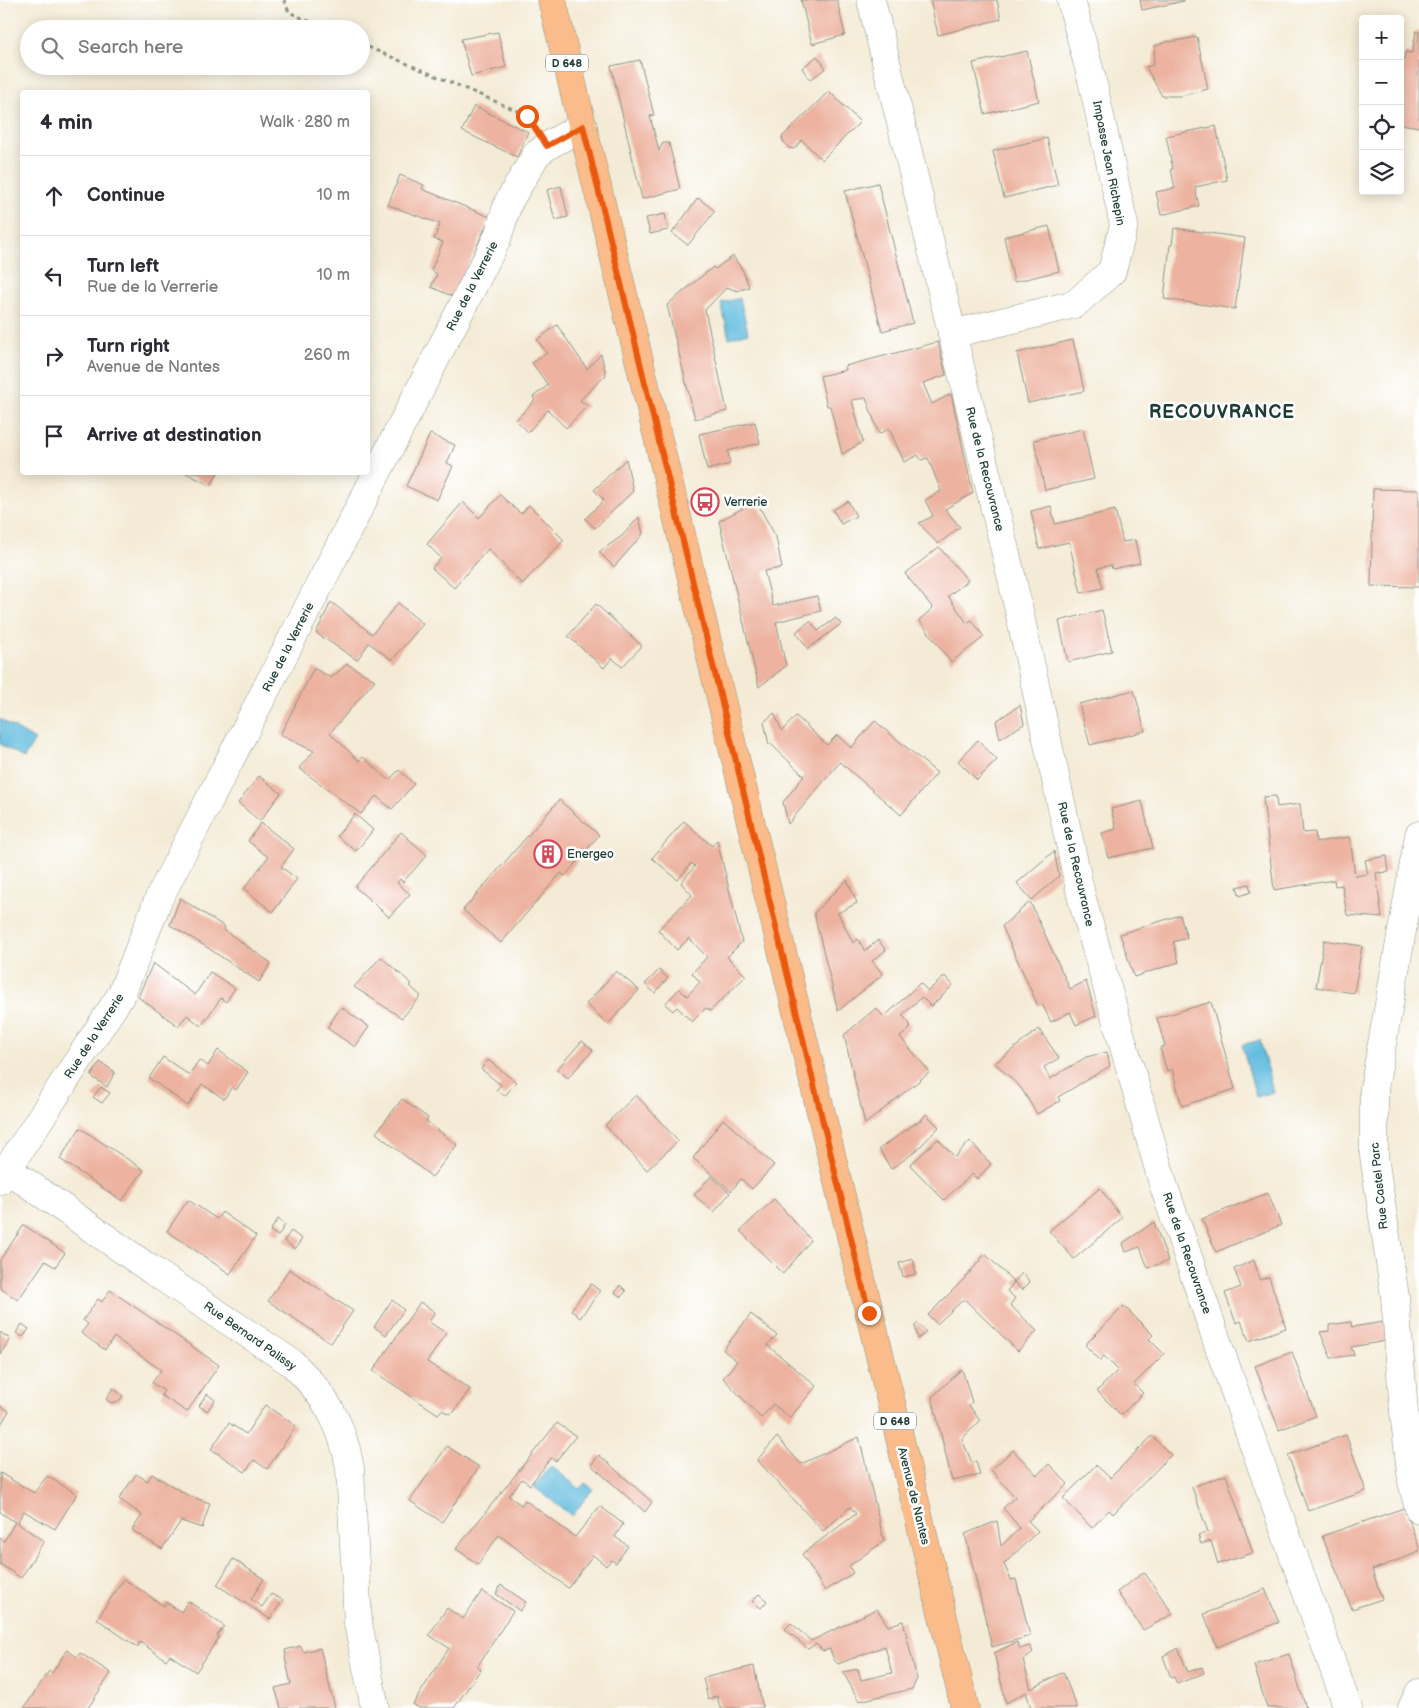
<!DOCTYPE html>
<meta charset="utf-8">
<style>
:root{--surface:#fff;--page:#f7f7f7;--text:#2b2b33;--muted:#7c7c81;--line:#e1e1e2}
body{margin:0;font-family:"Balsamiq Sans",sans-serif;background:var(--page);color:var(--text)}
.controls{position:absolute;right:15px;top:15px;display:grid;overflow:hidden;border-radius:5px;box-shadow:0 2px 12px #0003}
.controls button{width:45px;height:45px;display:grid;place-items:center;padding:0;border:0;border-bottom:1px solid var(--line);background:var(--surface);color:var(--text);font:25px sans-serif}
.stop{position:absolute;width:15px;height:15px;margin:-11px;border:4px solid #ea580c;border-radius:50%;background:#fff}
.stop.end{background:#ea580c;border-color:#fff;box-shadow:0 1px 5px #0008}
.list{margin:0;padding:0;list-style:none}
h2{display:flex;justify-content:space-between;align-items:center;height:65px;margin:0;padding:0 20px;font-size:21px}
h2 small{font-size:16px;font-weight:400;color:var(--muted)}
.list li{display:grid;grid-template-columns:32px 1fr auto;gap:15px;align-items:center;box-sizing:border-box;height:80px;padding:0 20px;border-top:1px solid var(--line)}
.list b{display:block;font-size:19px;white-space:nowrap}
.list p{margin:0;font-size:16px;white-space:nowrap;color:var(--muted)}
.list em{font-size:16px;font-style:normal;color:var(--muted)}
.icon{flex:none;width:28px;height:28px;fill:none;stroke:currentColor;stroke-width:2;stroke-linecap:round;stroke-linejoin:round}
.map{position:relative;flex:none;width:1419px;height:1708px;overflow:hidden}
.search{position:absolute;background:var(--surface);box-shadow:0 2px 12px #0003;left:20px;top:20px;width:350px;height:55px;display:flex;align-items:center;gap:12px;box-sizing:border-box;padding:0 18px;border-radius:28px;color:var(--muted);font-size:19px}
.panel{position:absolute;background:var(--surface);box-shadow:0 2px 12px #0003;left:20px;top:90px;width:350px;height:385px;border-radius:5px}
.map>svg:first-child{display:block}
</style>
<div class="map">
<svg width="1419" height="1708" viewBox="0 0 1419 1708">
<rect width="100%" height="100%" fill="#fff"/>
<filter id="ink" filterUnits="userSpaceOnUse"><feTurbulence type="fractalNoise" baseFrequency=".02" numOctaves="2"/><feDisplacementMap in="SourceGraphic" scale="10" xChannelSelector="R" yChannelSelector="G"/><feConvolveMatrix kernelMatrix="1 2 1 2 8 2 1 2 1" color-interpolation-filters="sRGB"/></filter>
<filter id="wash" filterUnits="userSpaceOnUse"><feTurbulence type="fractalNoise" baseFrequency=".0096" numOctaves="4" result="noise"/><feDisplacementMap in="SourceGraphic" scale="20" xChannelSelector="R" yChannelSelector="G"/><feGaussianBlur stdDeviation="1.12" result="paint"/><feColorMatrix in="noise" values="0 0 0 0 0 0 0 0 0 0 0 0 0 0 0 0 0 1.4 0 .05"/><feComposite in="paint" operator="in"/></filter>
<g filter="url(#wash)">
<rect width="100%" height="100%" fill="#f4ebd6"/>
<g fill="#61bbdf" stroke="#407c8a">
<polygon points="740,298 748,333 729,338 721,303"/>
<polygon points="0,719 35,740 24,758 0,744"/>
<polygon points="1260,1040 1273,1092 1256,1097 1242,1045"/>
<polygon points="551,1466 580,1489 585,1483 593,1489 572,1516 534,1487"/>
</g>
<g id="blocks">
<g fill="#edb3a0">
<polygon points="801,0 837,0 845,35 812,44"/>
<polygon points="930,0 997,0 1001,19 938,35"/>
<polygon points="1140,0 1184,0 1184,1 1142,10"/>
<polygon points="1416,31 1419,32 1419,127 1400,124 1400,80 1405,52 1412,53"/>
<polygon points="498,32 506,67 471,76 461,39"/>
<polygon points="1197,37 1208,89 1181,96 1162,96 1146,67 1153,65 1155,46 1169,41 1170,42"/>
<polygon points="1027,51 1039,101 985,114 973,63"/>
<polygon points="817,56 826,68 810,80 802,68"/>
<polygon points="640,60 654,115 650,116 659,151 663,143 669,143 680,189 642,199 611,66"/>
<polygon points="829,91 860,122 822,160 802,140 794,149 789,148 783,141 782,137"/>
<polygon points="474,106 528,132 517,157 462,131"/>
<polygon points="1216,126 1227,180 1195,187 1199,206 1161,215 1156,192 1175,188 1171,169 1173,169 1166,136"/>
<polygon points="1047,138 1058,185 1004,198 993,151"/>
<polygon points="400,175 424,185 422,189 490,217 454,297 431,287 437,274 431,270 443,242 434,239 440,224 388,205"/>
<polygon points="878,183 913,323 882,331 845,191"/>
<polygon points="561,186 568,217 555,220 547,190"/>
<polygon points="698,198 715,211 688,245 672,233"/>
<polygon points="665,214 668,230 650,234 646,218"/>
<polygon points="1049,226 1059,271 1014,282 1004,237"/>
<polygon points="1174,228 1245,238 1235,309 1164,299 1170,245 1172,245"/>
<polygon points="733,256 743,271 749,287 737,291 727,287 705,310 727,411 695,419 667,305 713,267 715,269"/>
<polygon points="557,325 587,369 601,354 606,375 580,400 587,406 566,428 548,410 528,432 516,420 535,400 533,397 548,385 532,363 547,353 537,340"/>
<polygon points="1073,340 1084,391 1028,403 1017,353"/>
<polygon points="938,342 946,375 923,383 932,404 951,394 973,493 945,509 960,527 938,544 919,523 933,516 925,500 941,491 928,458 921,460 918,455 904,462 889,428 879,434 866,398 852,400 863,442 842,454 830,406 827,406 820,376 846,370 845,366"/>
<polygon points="755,422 760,443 728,451 730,464 707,470 699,434"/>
<polygon points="1083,429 1094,479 1045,490 1034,440"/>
<polygon points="430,434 455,445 447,463 453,466 437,500 406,486"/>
<polygon points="626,459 633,491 595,528 585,519 604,500 594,490"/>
<polygon points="184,472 218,472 211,486"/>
<polygon points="1373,489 1419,490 1419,587 1371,586"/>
<polygon points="500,495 521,514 529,505 564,540 522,584 488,549 454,588 432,568 441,558 427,544 463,502 479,518"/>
<polygon points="756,501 776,537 782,568 764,571 773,606 817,596 821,611 776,622 786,666 759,687 719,521"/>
<polygon points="848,501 856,516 841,524 833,510"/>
<polygon points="1051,506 1055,524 1115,510 1123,542 1135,540 1140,563 1112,569 1111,565 1098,568 1103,588 1081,593 1069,542 1039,549 1031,511"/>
<polygon points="639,517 643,534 614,567 599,552 622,536"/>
<polygon points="939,547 968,581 948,596 967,623 972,620 984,637 951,662 919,620 933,608 905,574"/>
<polygon points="331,602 372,634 398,603 423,624 392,660 369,643 357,660 316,633"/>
<polygon points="596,604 642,646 622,667 612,658 604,668 568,636"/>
<polygon points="1102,610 1112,651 1068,662 1059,621"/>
<polygon points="836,618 841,624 808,649 796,632 810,621 818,631"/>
<polygon points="347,664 375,680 330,733 359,761 363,757 389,780 399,770 414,784 392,809 376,796 361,814 299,768 314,751 280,735 314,668 331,678"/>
<polygon points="1134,690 1145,731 1090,745 1079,704"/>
<polygon points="1020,705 1024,724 1000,739 996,721"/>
<polygon points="774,713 782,731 796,716 827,745 837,735 851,748 875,721 937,773 901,815 840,762 788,824 783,802 804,776 770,743 769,745 764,722"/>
<polygon points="978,740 997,760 977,780 958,761"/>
<polygon points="259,776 281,793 260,821 238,803"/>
<polygon points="1276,796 1277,807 1300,804 1303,833 1315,832 1316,842 1350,837 1355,876 1368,874 1365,860 1387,856 1389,872 1376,873 1382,918 1347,915 1342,885 1335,886 1334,880 1274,890 1263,797"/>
<polygon points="559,800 599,835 565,876 561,873 501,943 463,910"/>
<polygon points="1142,801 1153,848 1108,858 1102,833 1116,829 1111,809"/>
<polygon points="355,814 373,830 356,851 337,836"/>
<polygon points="684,821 712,846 717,840 742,942 727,957 746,976 710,1011 706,1008 692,1022 677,1007 673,1011 665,1004 679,989 687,996 700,982 692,973 707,957 689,938 677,950 658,930 692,895 681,883 695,866 691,863 678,880 652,858"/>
<polygon points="261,823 294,849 281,867 297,879 273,912 244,889 268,857 248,841"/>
<polygon points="401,832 427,855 403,882 400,879 397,883 410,894 389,917 355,887"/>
<polygon points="1054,851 1059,876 1032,900 1017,883"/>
<polygon points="847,880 857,903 838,913 853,943 858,939 865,951 878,940 886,950 872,961 883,974 838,1011 814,913"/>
<polygon points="1249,884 1251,892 1240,896 1237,887"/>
<polygon points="180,898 225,927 224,930 271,963 259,982 202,944 170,925"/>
<polygon points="1030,902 1070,989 1086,981 1096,1016 1076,1025 1070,1012 1051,1022 1042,1004 1038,1006 1002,926"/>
<polygon points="1180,915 1187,938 1173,942 1179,962 1134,977 1120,934"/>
<polygon points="1324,940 1362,946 1354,993 1316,987"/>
<polygon points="381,957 412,984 410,986 421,996 402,1018 354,987"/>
<polygon points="153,963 195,995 210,972 235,988 226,1002 221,998 201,1026 187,1015 178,1026 138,997"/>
<polygon points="659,970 668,978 655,993 645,984"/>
<polygon points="616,971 639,990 608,1024 586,1004"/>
<polygon points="945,976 953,985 931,1007 922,997 902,1015 910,1024 910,1029 900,1037 930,1072 865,1124 844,1035 876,1008 884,1017 920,983 928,991"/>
<polygon points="1211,1002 1235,1089 1182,1106 1172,1069 1167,1071 1160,1048 1165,1046 1157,1018"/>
<polygon points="341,1007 369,1027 355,1047 327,1028"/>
<polygon points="1039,1029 1059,1058 1044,1067 1050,1079 1086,1057 1107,1052 1110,1066 1058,1097 1060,1101 1037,1114 1021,1088 995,1063"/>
<polygon points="582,1041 593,1050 568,1078 557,1069"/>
<polygon points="218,1050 248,1072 236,1090 232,1087 224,1099 202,1084 188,1106 149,1078 163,1057 189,1075 199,1060 208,1066"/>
<polygon points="488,1060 516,1082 505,1096 496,1090 501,1085 481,1069"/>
<polygon points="100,1062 115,1072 107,1087 91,1076"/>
<polygon points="101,1087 110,1093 102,1103 93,1097"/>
<polygon points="636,1095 678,1141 647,1170 605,1125"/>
<polygon points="402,1099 428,1118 426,1121 457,1145 432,1177 376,1133"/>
<polygon points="926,1114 939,1127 915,1152 891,1169 879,1149 922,1119"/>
<polygon points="723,1119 774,1165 752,1189 741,1179 731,1191 693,1158"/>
<polygon points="80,1128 144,1170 122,1201 60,1159"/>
<polygon points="938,1139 955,1157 970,1141 991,1164 977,1179 972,1174 944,1200 910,1165"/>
<polygon points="711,1176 730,1193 714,1212 694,1195"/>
<polygon points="1100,1188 1122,1218 1074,1259 1049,1231"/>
<polygon points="1268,1193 1281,1225 1216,1252 1202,1219"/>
<polygon points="774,1199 811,1240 783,1274 740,1231"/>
<polygon points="188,1200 217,1219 222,1212 256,1236 230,1274 167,1231"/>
<polygon points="278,1219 285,1225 278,1236 270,1231"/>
<polygon points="1154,1222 1168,1261 1148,1268 1140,1247 1126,1252 1123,1243"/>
<polygon points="24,1225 65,1253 55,1267 45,1261 18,1300 0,1288 0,1260"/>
<polygon points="291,1231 302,1239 295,1249 284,1241"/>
<polygon points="985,1254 1014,1282 1007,1291 1015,1298 1010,1305 1037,1331 1018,1351 964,1299 937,1324 928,1315 967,1276"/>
<polygon points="913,1259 916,1274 903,1277 899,1263"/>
<polygon points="1254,1260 1260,1280 1269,1277 1286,1328 1249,1341 1241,1321 1236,1323 1225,1293 1241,1287 1234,1269"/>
<polygon points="289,1269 353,1311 331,1343 268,1301"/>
<polygon points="1022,1273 1030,1282 1022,1290 1014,1282"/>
<polygon points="591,1284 600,1291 580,1318 571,1310"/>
<polygon points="620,1285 626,1291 621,1297 615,1293"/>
<polygon points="110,1290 219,1365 187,1412 161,1395 164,1391 152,1383 161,1370 114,1337 105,1350 81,1333 88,1324 83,1320 98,1299 102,1302"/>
<polygon points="392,1300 404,1310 386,1335 374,1327"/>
<polygon points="420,1302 435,1312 429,1322 446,1333 427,1362 470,1389 454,1412 449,1414 442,1410 438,1414 373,1371"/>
<polygon points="1124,1306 1153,1335 1149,1339 1164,1354 1134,1384 1143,1393 1121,1415 1097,1391 1118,1370 1104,1356 1100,1360 1085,1345"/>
<polygon points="751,1314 777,1335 767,1345 816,1386 790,1418 773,1404 761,1418 723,1378 737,1361 723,1350"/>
<polygon points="1390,1321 1392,1340 1351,1347 1354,1355 1331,1358 1320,1332 1329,1331 1329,1325 1351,1322 1352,1327"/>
<polygon points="918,1323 926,1332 918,1339 915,1326"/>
<polygon points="22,1324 29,1329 23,1337 16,1333"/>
<polygon points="0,1332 10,1339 0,1354"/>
<polygon points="1292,1352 1316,1416 1279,1430 1255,1366"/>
<polygon points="962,1369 972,1402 969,1405 980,1421 962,1439 972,1463 976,1461 980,1475 952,1481 932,1397"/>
<polygon points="113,1388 123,1396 119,1401 111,1403 106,1399"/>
<polygon points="207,1394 215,1400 207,1411 199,1406"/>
<polygon points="265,1405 296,1426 267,1469 254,1460 245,1472 211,1449 229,1423 246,1434"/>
<polygon points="0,1406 9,1411 0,1426"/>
<polygon points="557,1423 576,1436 556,1461 551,1458 530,1485 522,1479 509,1496 521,1505 525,1500 575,1537 600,1506 623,1524 615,1537 628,1546 616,1563 611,1560 606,1566 593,1555 568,1588 499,1535 478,1564 456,1549"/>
<polygon points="1346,1435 1366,1491 1308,1511 1288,1455"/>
<polygon points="1152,1436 1171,1455 1113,1514 1109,1510 1092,1528 1063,1498 1096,1465 1110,1478"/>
<polygon points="777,1437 801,1464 859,1437 884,1541 849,1566 853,1573 825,1591 802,1554 856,1514 850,1507 823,1531 757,1460"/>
<polygon points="447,1446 479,1467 442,1522 410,1501"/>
<polygon points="1013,1450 1037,1475 1049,1464 1068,1484 1028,1521 1038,1531 1004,1564 1011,1580 1016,1579 1030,1636 992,1647 965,1534 997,1521 1001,1546 1020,1528 1003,1508 1015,1497 991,1470"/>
<polygon points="599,1455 652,1502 645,1512 591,1465"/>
<polygon points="0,1473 34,1493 47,1476 77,1494 55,1529 24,1511 17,1523 44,1541 21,1578 0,1564 0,1538 4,1541 15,1522 0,1512"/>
<polygon points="136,1474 148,1481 152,1474 189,1496 210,1503 202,1528 181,1521 162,1549 132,1530 142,1515 119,1499"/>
<polygon points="1226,1475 1253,1553 1218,1564 1211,1541 1201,1544 1198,1535 1208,1532 1192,1487"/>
<polygon points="1404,1508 1419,1547 1419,1552 1372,1570 1382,1599 1352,1609 1322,1536"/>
<polygon points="233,1559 264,1579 251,1599 262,1607 271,1594 283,1600 270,1619 217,1585"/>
<polygon points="1144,1572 1173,1614 1143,1630 1117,1592"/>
<polygon points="124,1579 164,1606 166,1602 181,1612 188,1601 224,1626 217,1636 219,1637 196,1672 170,1655 166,1660 140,1642 137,1647 97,1619"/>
<polygon points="501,1585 526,1602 520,1611 496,1594"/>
<polygon points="1265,1589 1279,1622 1217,1647 1204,1614"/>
<polygon points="482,1591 513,1611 477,1667 481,1669 454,1708 419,1708 413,1704 449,1648 429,1635 447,1608 463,1619"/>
<polygon points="759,1594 767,1601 761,1608 752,1601"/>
<polygon points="877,1609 888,1626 903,1621 917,1679 912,1689 859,1701 843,1672 858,1669 861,1680 892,1673 885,1646 838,1664 834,1660 830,1649 823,1651 816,1644 808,1649 785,1629 791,1623 811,1641"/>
<polygon points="1017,1642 1020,1649 1030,1646 1033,1652 1023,1660 1031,1689 1063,1672 1077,1708 1031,1708 1026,1692 1006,1703 994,1653"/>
<polygon points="301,1646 303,1652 320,1648 335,1708 281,1708 275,1688 291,1684 285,1657 286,1656 285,1650"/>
<polygon points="1178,1648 1188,1672 1202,1667 1204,1673 1177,1684 1174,1677 1171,1678 1163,1656"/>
<polygon points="67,1650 77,1657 80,1653 111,1673 88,1708 24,1708 49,1671 52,1673"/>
<polygon points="1289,1654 1306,1708 1267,1708 1254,1665"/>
<polygon points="754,1666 763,1708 720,1708 717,1696 708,1699 703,1678"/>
</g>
</g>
</g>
<g filter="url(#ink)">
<use href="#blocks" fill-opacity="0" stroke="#8a9485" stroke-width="1"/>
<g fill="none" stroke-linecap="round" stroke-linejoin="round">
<g stroke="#8a9485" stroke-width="29">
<g id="minor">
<polyline points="871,0 1012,579 1082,899 1163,1184 1220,1350 1348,1708"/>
<polyline points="952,334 1075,304 1112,271 1124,225 1092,80 1071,0"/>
<polyline points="1419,835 1374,1089 1374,1156 1395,1297 1404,1412 1412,1481 1419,1509"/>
<path d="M7 1169 153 1271 292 1363C325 1395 342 1422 350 1468L358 1623 375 1708"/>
<polyline points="1412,1708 1419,1693"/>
</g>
</g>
<g stroke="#8a9485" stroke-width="29">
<polyline id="tertiary" points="0,1180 121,995 159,898 497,239 508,203 536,155 547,146 583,126"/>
</g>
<g stroke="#8a9485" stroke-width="29">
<polyline id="primary" points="552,0 965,1708"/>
</g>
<g stroke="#8a9485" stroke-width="3" stroke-dasharray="4 4" stroke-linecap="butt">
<polyline points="284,0 289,12 326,29"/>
<polyline points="361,44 527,115 531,122"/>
</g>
<use href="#minor" stroke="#fff" stroke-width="28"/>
<use href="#tertiary" stroke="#fff" stroke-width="28"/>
<use href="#primary" stroke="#f9bc8a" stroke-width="28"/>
</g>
</g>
<g fill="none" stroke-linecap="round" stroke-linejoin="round" filter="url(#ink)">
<polyline stroke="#ea580c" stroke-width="6" points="527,116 547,146 583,126 869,1313"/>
</g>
<defs>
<g id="bus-ring" transform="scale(1.4375)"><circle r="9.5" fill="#fff" stroke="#d1495b" stroke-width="1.5"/><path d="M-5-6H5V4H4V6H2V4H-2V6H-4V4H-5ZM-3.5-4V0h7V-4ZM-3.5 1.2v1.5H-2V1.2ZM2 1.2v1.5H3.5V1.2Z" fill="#d1495b"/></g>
<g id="building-ring" transform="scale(1.4375)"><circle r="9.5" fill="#fff" stroke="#d1495b" stroke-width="1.5"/><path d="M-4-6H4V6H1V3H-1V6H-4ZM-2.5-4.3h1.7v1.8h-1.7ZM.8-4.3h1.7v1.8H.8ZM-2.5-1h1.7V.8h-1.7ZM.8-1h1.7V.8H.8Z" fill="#d1495b"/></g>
</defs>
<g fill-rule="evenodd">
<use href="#bus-ring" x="705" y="502"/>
<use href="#building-ring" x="548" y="854"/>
</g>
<g text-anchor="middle" stroke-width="5" stroke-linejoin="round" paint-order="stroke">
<g fill="#fff" stroke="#627771" stroke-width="1">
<rect x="546" y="54.5" width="42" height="17" rx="4"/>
<rect x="874" y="1412.5" width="42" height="17" rx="4"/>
</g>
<g font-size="11" font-weight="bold" fill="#1f3d34">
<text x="567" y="67">D 648</text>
<text x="895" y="1425">D 648</text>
</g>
<g font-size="12" fill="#1f3d34" stroke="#fff">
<text transform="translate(1109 163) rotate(79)" y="4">Impasse Jean Richepin</text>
<text transform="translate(472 286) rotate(-63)" y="4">Rue de la Verrerie</text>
<text transform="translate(985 469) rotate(76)" y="4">Rue de la Recouvrance</text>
<text transform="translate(288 647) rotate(-63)" y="4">Rue de la Verrerie</text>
<text transform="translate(1076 864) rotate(77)" y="4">Rue de la Recouvrance</text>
<text transform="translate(94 1036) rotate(-57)" y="4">Rue de la Verrerie</text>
<text transform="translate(1379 1186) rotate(-96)" y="4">Rue Castel Parc</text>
<text transform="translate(1187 1253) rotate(71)" y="4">Rue de la Recouvrance</text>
<text transform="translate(250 1336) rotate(35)" y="4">Rue Bernard Palissy</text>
<text transform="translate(914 1496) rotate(76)" y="4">Avenue de Nantes</text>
</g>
<g font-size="12" fill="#1f3d34" stroke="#fff" text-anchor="start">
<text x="724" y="506">Verrerie</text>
<text x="567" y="858">Energeo</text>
</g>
<g font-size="18" font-weight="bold" letter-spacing="1" fill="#1f3d34" stroke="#fff">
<text x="1222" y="418">RECOUVRANCE</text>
</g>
</g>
</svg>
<div class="controls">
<button>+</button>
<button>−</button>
<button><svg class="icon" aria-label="locate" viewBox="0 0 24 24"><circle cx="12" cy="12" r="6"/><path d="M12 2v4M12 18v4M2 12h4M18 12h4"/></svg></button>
<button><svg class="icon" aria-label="layers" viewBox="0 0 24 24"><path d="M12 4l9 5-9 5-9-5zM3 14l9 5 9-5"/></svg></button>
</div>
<div class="stop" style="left:527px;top:116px"></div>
<div class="stop end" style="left:869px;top:1313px"></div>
<div class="search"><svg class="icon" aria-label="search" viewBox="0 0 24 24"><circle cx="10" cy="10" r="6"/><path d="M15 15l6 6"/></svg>Search here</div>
<section class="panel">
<h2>4 min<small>Walk · 280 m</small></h2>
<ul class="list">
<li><svg class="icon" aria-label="ahead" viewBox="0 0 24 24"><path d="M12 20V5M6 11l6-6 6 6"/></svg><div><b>Continue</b></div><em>10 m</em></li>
<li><svg class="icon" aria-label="left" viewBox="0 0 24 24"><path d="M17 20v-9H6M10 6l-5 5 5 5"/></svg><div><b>Turn left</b><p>Rue de la Verrerie</p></div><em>10 m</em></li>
<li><svg class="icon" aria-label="right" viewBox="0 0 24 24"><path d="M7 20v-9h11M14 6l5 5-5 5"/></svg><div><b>Turn right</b><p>Avenue de Nantes</p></div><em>260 m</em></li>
<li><svg class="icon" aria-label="arrive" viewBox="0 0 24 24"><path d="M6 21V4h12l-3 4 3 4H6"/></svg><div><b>Arrive at destination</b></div></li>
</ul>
</section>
</div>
